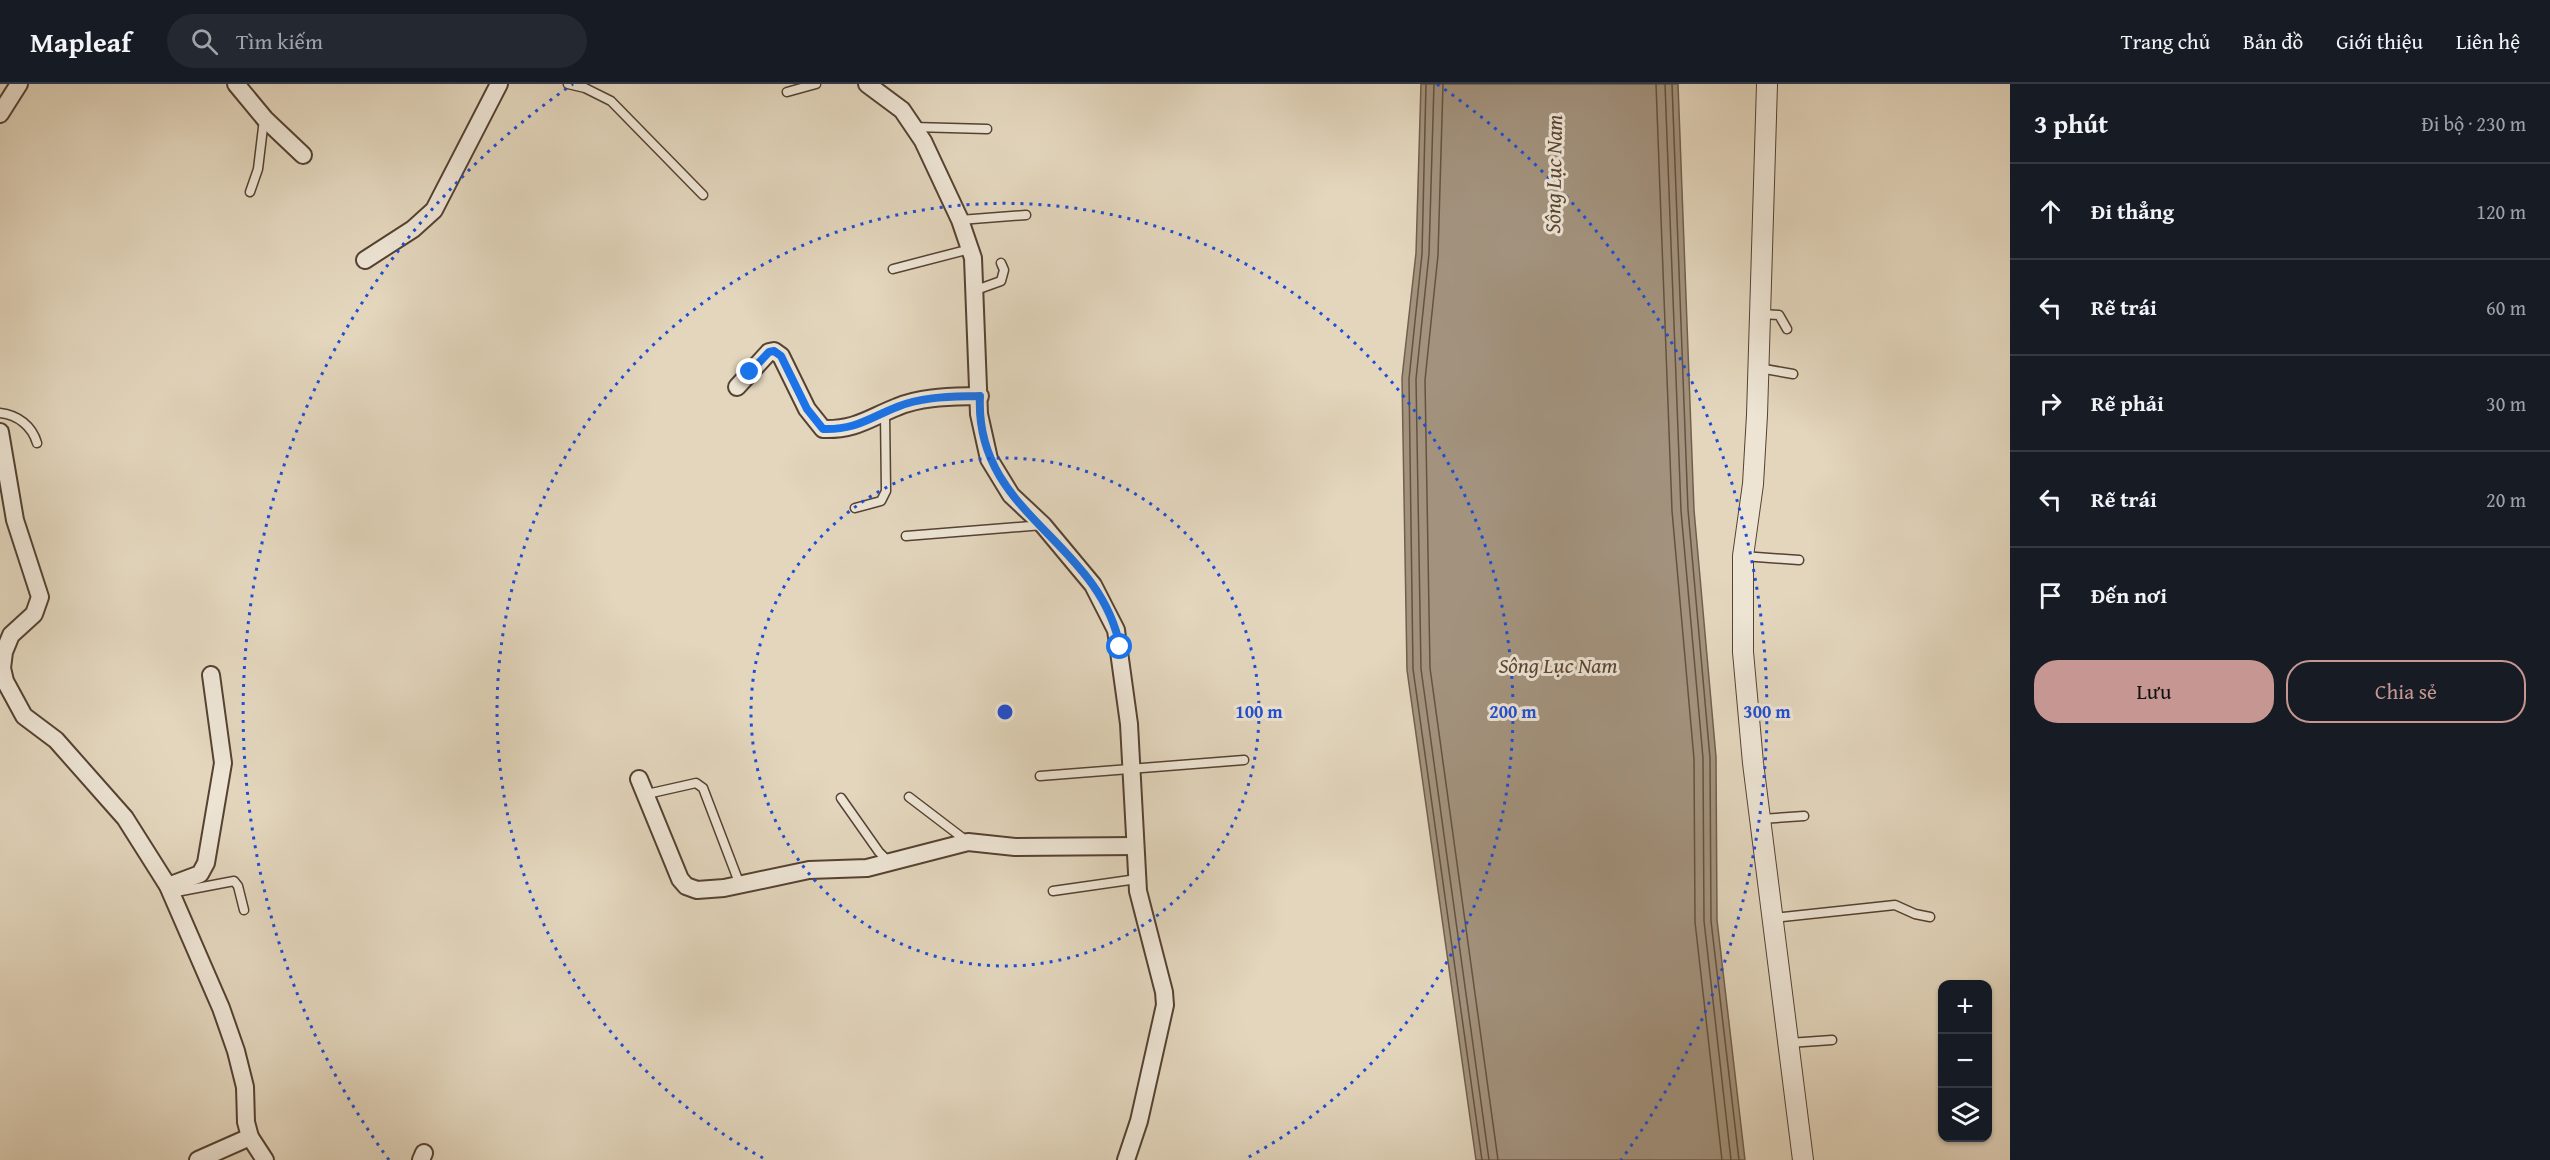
<!DOCTYPE html>
<html lang="vi">
<meta charset="utf-8">
<style>
:root{--surface:#171b24;--page:#242831;--text:#f1f3f6;--muted:#9ea1a6;--line:#363941;--accent:#c59692}
body{margin:0;font-family:"Gentium Book Plus",serif;background:var(--page);color:var(--text)}
.controls{position:absolute;right:18px;bottom:18px;display:grid;overflow:hidden;border-radius:12px;box-shadow:0 2px 4px #0004}
.controls button{width:54px;height:54px;display:grid;place-items:center;padding:0;border:0;border-bottom:2px solid var(--line);background:var(--surface);color:var(--text);font:30px sans-serif}
.stop{position:absolute;width:18px;height:18px;margin:-14px;border:4px solid #1a73e8;border-radius:50%;background:#fff}
.stop.end{background:#1a73e8;border-color:#fff;box-shadow:0 2px 6px #0008}
.list{margin:0;padding:0;list-style:none}
h2{display:flex;justify-content:space-between;align-items:center;height:78px;margin:0;padding:0 24px;font-size:26px}
h2 small{font-size:20px;font-weight:400;color:var(--muted)}
.list li{display:grid;grid-template-columns:39px 1fr auto;gap:18px;align-items:center;box-sizing:border-box;height:96px;padding:0 24px;border-top:2px solid var(--line)}
.list b{display:block;font-size:22px;white-space:nowrap}
.list em{font-size:20px;font-style:normal;color:var(--muted)}
.actions{display:flex;gap:12px;padding:18px 24px}
.actions a{flex:1;padding:14px 0;border:2px solid var(--accent);border-radius:24px;text-align:center;font-size:21px;color:var(--accent)}
.actions .main{background:var(--accent);color:#111}
.icon{flex:none;width:33px;height:33px;fill:none;stroke:currentColor;stroke-width:2;stroke-linecap:round;stroke-linejoin:round}
.map{position:relative;flex:none;width:2010px;height:1076px;overflow:hidden}
header{display:flex;align-items:center;gap:36px;box-sizing:border-box;height:84px;padding:0 30px;background:var(--surface);border-bottom:2px solid var(--line)}
header strong{font-size:28px}
nav{display:flex;gap:33px;margin-inline-start:auto;font-size:21px}
.search{width:420px;height:54px;background:var(--page);display:flex;align-items:center;gap:15px;box-sizing:border-box;padding:0 21px;border-radius:33px;color:var(--muted);font-size:22px}
main{display:flex}
aside{flex:1;background:var(--surface)}
.map>svg:first-child{display:block}
</style>
<header>
<strong>Mapleaf</strong>
<div class="search"><svg class="icon" aria-label="search" viewBox="0 0 24 24"><circle cx="10" cy="10" r="6"/><path d="M15 15l6 6"/></svg>Tìm kiếm</div>
<nav><a>Trang chủ</a><a>Bản đồ</a><a>Giới thiệu</a><a>Liên hệ</a></nav>
</header>
<main>
<div class="map">
<svg width="2010" height="1076" viewBox="0 0 2010 1076">
<rect width="100%" height="100%" fill="#e3d6bd"/>
<filter id="stains"><feTurbulence type="fractalNoise" baseFrequency=".00333" numOctaves="4"/><feColorMatrix values="0 0 0 0 .2 0 0 0 0 .09 0 0 0 0 .02 0 0 0 .5 -.17"/></filter>
<radialGradient id="worn" r=".72"><stop offset=".6" stop-color="#630" stop-opacity="0"/><stop offset="1" stop-color="#630" stop-opacity=".3"/></radialGradient>
<polygon fill="#a3937e" stroke="#715f4d" stroke-width="1.5" points="1421,0 1678,0 1694,426 1716,673 1717,836 1745,1076 1476,1076 1407,586 1402,294 1416,169"/>
<g fill="none" stroke-linecap="round" stroke-linejoin="round">
<g stroke="#645240" stroke-width="1.5">
<polyline points="1426,0 1422,170 1409,295 1413,585 1482,1076"/>
<polyline points="1434,0 1429,170 1416,295 1421,585 1489,1076"/>
<polyline points="1443,0 1438,171 1425,296 1430,584 1498,1076"/>
<polyline points="1656,0 1672,427 1694,675 1695,838 1722,1076"/>
<polyline points="1665,0 1681,427 1703,674 1704,837 1731,1076"/>
<polyline points="1672,0 1688,426 1710,674 1711,837 1739,1076"/>
</g>
<g stroke="#554232" stroke-width="11">
<g id="service">
<polyline points="568,0 585,4 611,17 703,111"/>
<polyline points="787,8 816,0"/>
<polyline points="913,43 987,45"/>
<polyline points="250,108 258,85 264,35"/>
<polyline points="960,136 1026,131"/>
<polyline points="893,185 970,165"/>
<polyline points="976,206 1001,197 1004,186 1001,179"/>
<polyline points="1760,230 1779,231 1787,245"/>
<polyline points="1759,284 1793,290"/>
<path d="M0 329C18 331 32 342 37 359"/>
<polyline points="855,424 881,417 886,407 885,329"/>
<polyline points="906,452 1043,441"/>
<polyline points="1743,472 1799,476"/>
<polyline points="1040,692 1244,676"/>
<polyline points="647,710 696,699 703,704 740,801"/>
<polyline points="909,713 968,758"/>
<polyline points="841,714 879,768 889,778"/>
<polyline points="1761,735 1804,732"/>
<polyline points="1053,807 1137,795"/>
<polyline points="171,809 234,797 238,802 244,826"/>
<polyline points="1774,834 1895,821 1915,830 1930,833"/>
<polyline points="1789,959 1832,956"/>
</g>
</g>
<g stroke="#554232" stroke-width="20">
<g id="minor">
<polyline points="236,0 265,35 303,71"/>
<polyline points="867,0 902,26 923,57 960,136 973,174 979,330 989,375 1011,411 1043,441 1093,501 1116,546 1129,640 1138,807 1164,908 1165,921 1139,1037 1126,1076"/>
<polyline points="0,30 19,0"/>
<polyline points="365,176 413,145 434,126 499,0"/>
<path d="M737 303 769 268 774 267 781 272 807 325 823 345C856 346 869 334 897 323 923 312 953 313 980 312"/>
<polyline points="0,348 15,436 40,513 34,530 11,551 4,568 2,584 5,597 24,632 56,656 125,734 168,802 221,924 236,967 245,1003 246,1038 250,1053 265,1076"/>
<polyline points="639,695 680,795 686,802 697,806 724,804 809,786 867,784 968,758 1015,763 1135,762"/>
<polyline points="168,802 200,790 206,779 223,679 211,591"/>
<polyline points="198,1076 250,1053"/>
<polyline points="421,1076 424,1069"/>
</g>
</g>
<g stroke="#554232" stroke-width="22">
<polyline id="tertiary" points="1767,0 1757,331 1753,400 1743,472 1743,568 1753,679 1803,1076"/>
</g>
<use href="#service" stroke="#ede4d4" stroke-width="8"/>
<use href="#minor" stroke="#ede4d4" stroke-width="16"/>
<use href="#tertiary" stroke="#ede4d4" stroke-width="20"/>
</g>
<g fill="none" stroke-linecap="round" stroke-linejoin="round">
<path stroke="#1a73e8" stroke-width="8" d="M750 288 769 268 774 267 781 272 807 325 823 345C856 346 869 334 897 323 923 312 953 313 980 312 974 431 1099 455 1120 563"/>
</g>
<g fill="none" stroke="#1d4ed8" stroke-width="3" stroke-dasharray="3 6">
<circle cx="1005" cy="628" r="254"/>
<path d="M763 1074A508 508 0 1 1 1247 1074"/>
<path d="M389 1076A762 762 0 0 1 573 0M1437 0A762 762 0 0 1 1621 1076"/>
</g>
<g text-anchor="middle" stroke-width="6" stroke-linejoin="round" paint-order="stroke">
<g font-size="22" font-style="italic" fill="#584534" stroke="#ede4d4">
<text transform="translate(1553 90) rotate(-89)" y="8">Sông Lục Nam</text>
<text x="1558" y="589">Sông Lục Nam</text>
</g>
</g>
<circle cx="1005" cy="628" r="9" fill="#1d4ed8" stroke="#ede4d4" stroke-width="3"/>
<g font-size="18" text-anchor="middle" font-weight="bold" fill="#1d4ed8" stroke="#ede4d4" stroke-width="6" stroke-linejoin="round" paint-order="stroke">
<text x="1259" y="634">100 m</text>
<text x="1513" y="634">200 m</text>
<text x="1767" y="634">300 m</text>
</g>
<rect width="100%" height="100%" filter="url(#stains)"/>
<rect width="100%" height="100%" fill="url(#worn)"/>
</svg>
<div class="controls">
<button>+</button>
<button>−</button>
<button><svg class="icon" aria-label="layers" viewBox="0 0 24 24"><path d="M12 4l9 5-9 5-9-5zM3 14l9 5 9-5"/></svg></button>
</div>
<div class="stop" style="left:1120px;top:563px"></div>
<div class="stop end" style="left:750px;top:288px"></div>
</div>
<aside>
<h2>3 phút<small>Đi bộ · 230 m</small></h2>
<ul class="list">
<li><svg class="icon" aria-label="ahead" viewBox="0 0 24 24"><path d="M12 20V5M6 11l6-6 6 6"/></svg><div><b>Đi thẳng</b></div><em>120 m</em></li>
<li><svg class="icon" aria-label="left" viewBox="0 0 24 24"><path d="M17 20v-9H6M10 6l-5 5 5 5"/></svg><div><b>Rẽ trái</b></div><em>60 m</em></li>
<li><svg class="icon" aria-label="right" viewBox="0 0 24 24"><path d="M7 20v-9h11M14 6l5 5-5 5"/></svg><div><b>Rẽ phải</b></div><em>30 m</em></li>
<li><svg class="icon" aria-label="left" viewBox="0 0 24 24"><path d="M17 20v-9H6M10 6l-5 5 5 5"/></svg><div><b>Rẽ trái</b></div><em>20 m</em></li>
<li><svg class="icon" aria-label="arrive" viewBox="0 0 24 24"><path d="M6 21V4h12l-3 4 3 4H6"/></svg><div><b>Đến nơi</b></div></li>
</ul>
<div class="actions"><a class="main">Lưu</a><a>Chia sẻ</a></div>
</aside>
</main>
